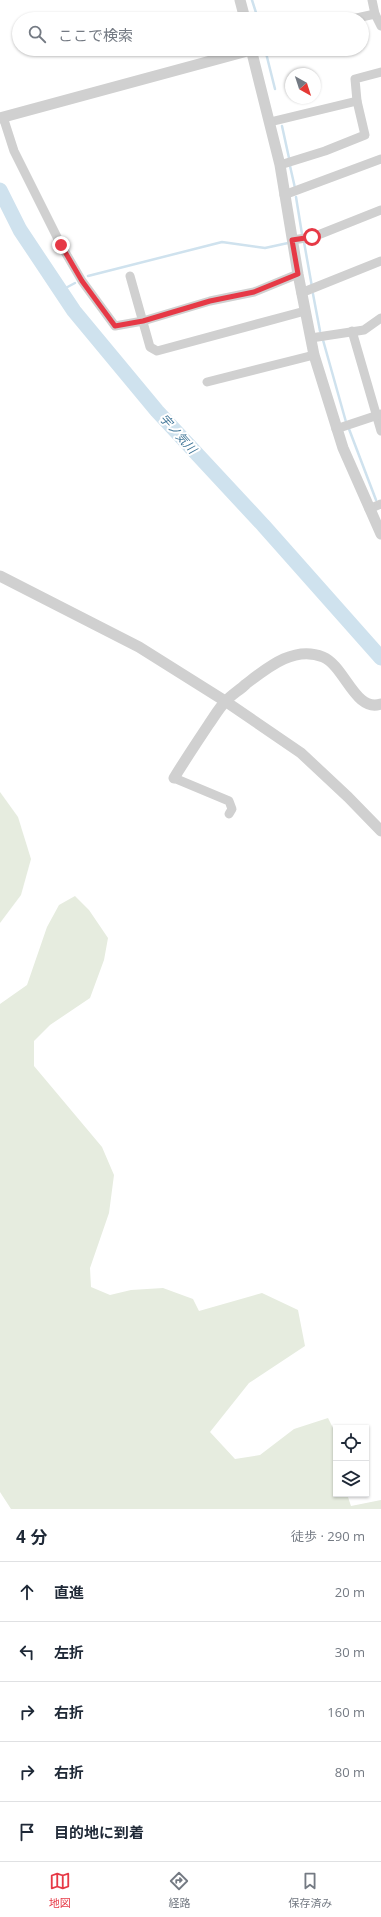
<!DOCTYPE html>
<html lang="ja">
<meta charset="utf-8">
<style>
:root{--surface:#fff;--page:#f6f6f7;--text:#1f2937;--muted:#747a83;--line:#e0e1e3;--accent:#e63946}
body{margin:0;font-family:"Open Sans","Noto Sans JP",sans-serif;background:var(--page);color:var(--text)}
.controls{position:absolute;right:12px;bottom:12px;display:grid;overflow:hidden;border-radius:0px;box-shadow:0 1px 3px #0004}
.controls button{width:36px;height:36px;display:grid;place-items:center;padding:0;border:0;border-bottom:1px solid var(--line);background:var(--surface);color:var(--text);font:20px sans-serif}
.compass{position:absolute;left:285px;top:68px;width:36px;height:36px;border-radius:50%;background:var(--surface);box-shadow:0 1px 3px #0004;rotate:141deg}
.stop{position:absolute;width:12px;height:12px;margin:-9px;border:3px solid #e63946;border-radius:50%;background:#fff}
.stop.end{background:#e63946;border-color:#fff;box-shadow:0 1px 4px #0008}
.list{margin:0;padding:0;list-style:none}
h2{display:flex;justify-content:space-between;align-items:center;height:52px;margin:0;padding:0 16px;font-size:17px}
h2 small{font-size:13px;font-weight:400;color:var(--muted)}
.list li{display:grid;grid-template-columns:26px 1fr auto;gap:12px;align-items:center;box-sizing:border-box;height:60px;padding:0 16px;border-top:1px solid var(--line)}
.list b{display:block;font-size:15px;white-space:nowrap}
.list em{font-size:13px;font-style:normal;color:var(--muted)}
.icon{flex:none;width:22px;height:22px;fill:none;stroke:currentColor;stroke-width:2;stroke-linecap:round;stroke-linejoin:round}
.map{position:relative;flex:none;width:381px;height:1509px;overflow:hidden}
.search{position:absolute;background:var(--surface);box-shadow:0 1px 3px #0004;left:12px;right:12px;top:12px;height:44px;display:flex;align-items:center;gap:10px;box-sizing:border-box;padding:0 14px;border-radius:22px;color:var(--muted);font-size:15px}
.sheet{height:352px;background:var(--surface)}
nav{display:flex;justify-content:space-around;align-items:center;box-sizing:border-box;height:56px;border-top:1px solid var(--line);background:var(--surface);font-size:11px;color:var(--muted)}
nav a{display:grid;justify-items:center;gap:2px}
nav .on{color:var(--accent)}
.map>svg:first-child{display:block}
</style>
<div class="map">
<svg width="381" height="1509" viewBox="0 0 381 1509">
<rect width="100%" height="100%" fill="#fff"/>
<g fill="#e6ecdf">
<polygon points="0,792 18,817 31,859 21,895 0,923"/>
<polygon points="75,896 89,910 108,938 104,960 90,998 50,1025 34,1041 34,1066 102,1147 114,1175 109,1213 90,1268 91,1287 110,1295 131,1290 163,1288 193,1299 199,1311 262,1293 298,1310 305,1346 249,1383 210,1432 235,1459 260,1455 294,1429 328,1418 336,1434 336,1494 347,1494 351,1506 381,1500 381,1509 11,1509 0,1492 0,1004 27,985 47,927 59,905"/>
</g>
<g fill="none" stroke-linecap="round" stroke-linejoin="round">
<g stroke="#cfe2ee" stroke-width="2.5">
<polyline points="252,0 258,19"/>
<polyline points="265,49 275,89"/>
<polyline points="282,126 289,158"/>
<polyline points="290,166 295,188"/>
<polyline points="296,197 302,234"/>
<polyline points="304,242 312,287"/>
<polyline points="88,276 222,242 265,248 288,243"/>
<polyline points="60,291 75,283"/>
<polyline points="313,294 320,331"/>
<polyline points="323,340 346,422"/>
<polyline points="349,429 376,500"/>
</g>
<polyline stroke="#cfe2ee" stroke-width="15" points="0,190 20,230 74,311 157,411 263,525 381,658"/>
<g stroke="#d0d0d0" stroke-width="9">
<polyline points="372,0 375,14 381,26"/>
<polyline points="352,19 375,14"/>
<polyline points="3,117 14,151 61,245 82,281 115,326 143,321 210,301 254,292 298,274"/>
<polyline points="270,122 357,101"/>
<polyline points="280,165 325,151 365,135 357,101 355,79 381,72"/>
<polyline points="284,195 381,159"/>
<polyline points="292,240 313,237 381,210"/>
<polyline points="130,276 150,347 157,351 305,311"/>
<polyline points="301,293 381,261"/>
<polyline points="352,331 381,431"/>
<polyline points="311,338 364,330 381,318"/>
<polyline points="207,382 314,355"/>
<polyline points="336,429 381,414"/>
<polyline points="369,509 381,504"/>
<polyline points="174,778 229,801 232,809 229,814"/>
</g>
<g stroke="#d0d0d0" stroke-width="11">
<polyline points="240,0 245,19"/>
<polyline points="251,49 280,165 298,274 314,355 343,448 381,534"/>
<polyline points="0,118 251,50"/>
<polyline points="0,576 139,647 225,701 301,753 348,797 381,831"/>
<path d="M174 778C185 760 197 742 209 724 214 717 219 708 225 702 231 695 240 690 246 684 267 668 294 645 323 657 345 666 355 713 381 704"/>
</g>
</g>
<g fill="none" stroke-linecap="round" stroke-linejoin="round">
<polyline stroke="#e63946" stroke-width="5" points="61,245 82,281 115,326 143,321 210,301 254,292 298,274 292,240 312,237"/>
</g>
<g text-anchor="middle" stroke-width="4" stroke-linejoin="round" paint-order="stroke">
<g font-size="12" font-style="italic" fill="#3f7597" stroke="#fff">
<text transform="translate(178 434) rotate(48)" y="4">宇ノ気川</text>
</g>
</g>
</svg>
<div class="controls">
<button><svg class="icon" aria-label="locate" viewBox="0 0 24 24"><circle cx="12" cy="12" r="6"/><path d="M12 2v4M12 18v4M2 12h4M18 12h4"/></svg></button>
<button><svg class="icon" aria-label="layers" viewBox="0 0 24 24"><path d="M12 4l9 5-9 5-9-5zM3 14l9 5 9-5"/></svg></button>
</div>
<svg class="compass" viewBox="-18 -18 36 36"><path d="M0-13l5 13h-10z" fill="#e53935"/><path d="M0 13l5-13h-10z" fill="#747a83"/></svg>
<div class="stop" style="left:312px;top:237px"></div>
<div class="stop end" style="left:61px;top:245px"></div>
<div class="search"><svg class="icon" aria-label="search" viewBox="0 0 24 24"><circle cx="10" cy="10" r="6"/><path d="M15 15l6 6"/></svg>ここで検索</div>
</div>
<section class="sheet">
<h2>4 分<small>徒歩 · 290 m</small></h2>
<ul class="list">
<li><svg class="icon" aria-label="ahead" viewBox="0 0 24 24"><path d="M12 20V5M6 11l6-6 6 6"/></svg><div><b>直進</b></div><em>20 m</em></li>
<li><svg class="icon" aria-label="left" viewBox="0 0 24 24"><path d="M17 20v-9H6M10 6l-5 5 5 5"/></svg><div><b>左折</b></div><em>30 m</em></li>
<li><svg class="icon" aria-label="right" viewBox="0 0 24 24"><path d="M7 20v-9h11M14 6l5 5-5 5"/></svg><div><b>右折</b></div><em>160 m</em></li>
<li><svg class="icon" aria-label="right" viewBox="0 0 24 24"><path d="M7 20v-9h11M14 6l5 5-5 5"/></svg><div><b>右折</b></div><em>80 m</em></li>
<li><svg class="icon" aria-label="arrive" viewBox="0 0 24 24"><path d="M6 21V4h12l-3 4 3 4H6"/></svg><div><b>目的地に到着</b></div></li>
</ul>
</section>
<nav>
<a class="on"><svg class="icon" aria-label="map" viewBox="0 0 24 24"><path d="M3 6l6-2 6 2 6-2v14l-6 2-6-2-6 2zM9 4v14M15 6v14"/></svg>地図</a>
<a><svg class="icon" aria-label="directions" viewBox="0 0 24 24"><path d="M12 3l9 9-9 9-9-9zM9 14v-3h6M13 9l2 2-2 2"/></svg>経路</a>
<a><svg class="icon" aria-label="saved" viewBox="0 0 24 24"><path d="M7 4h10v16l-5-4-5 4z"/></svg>保存済み</a>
</nav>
